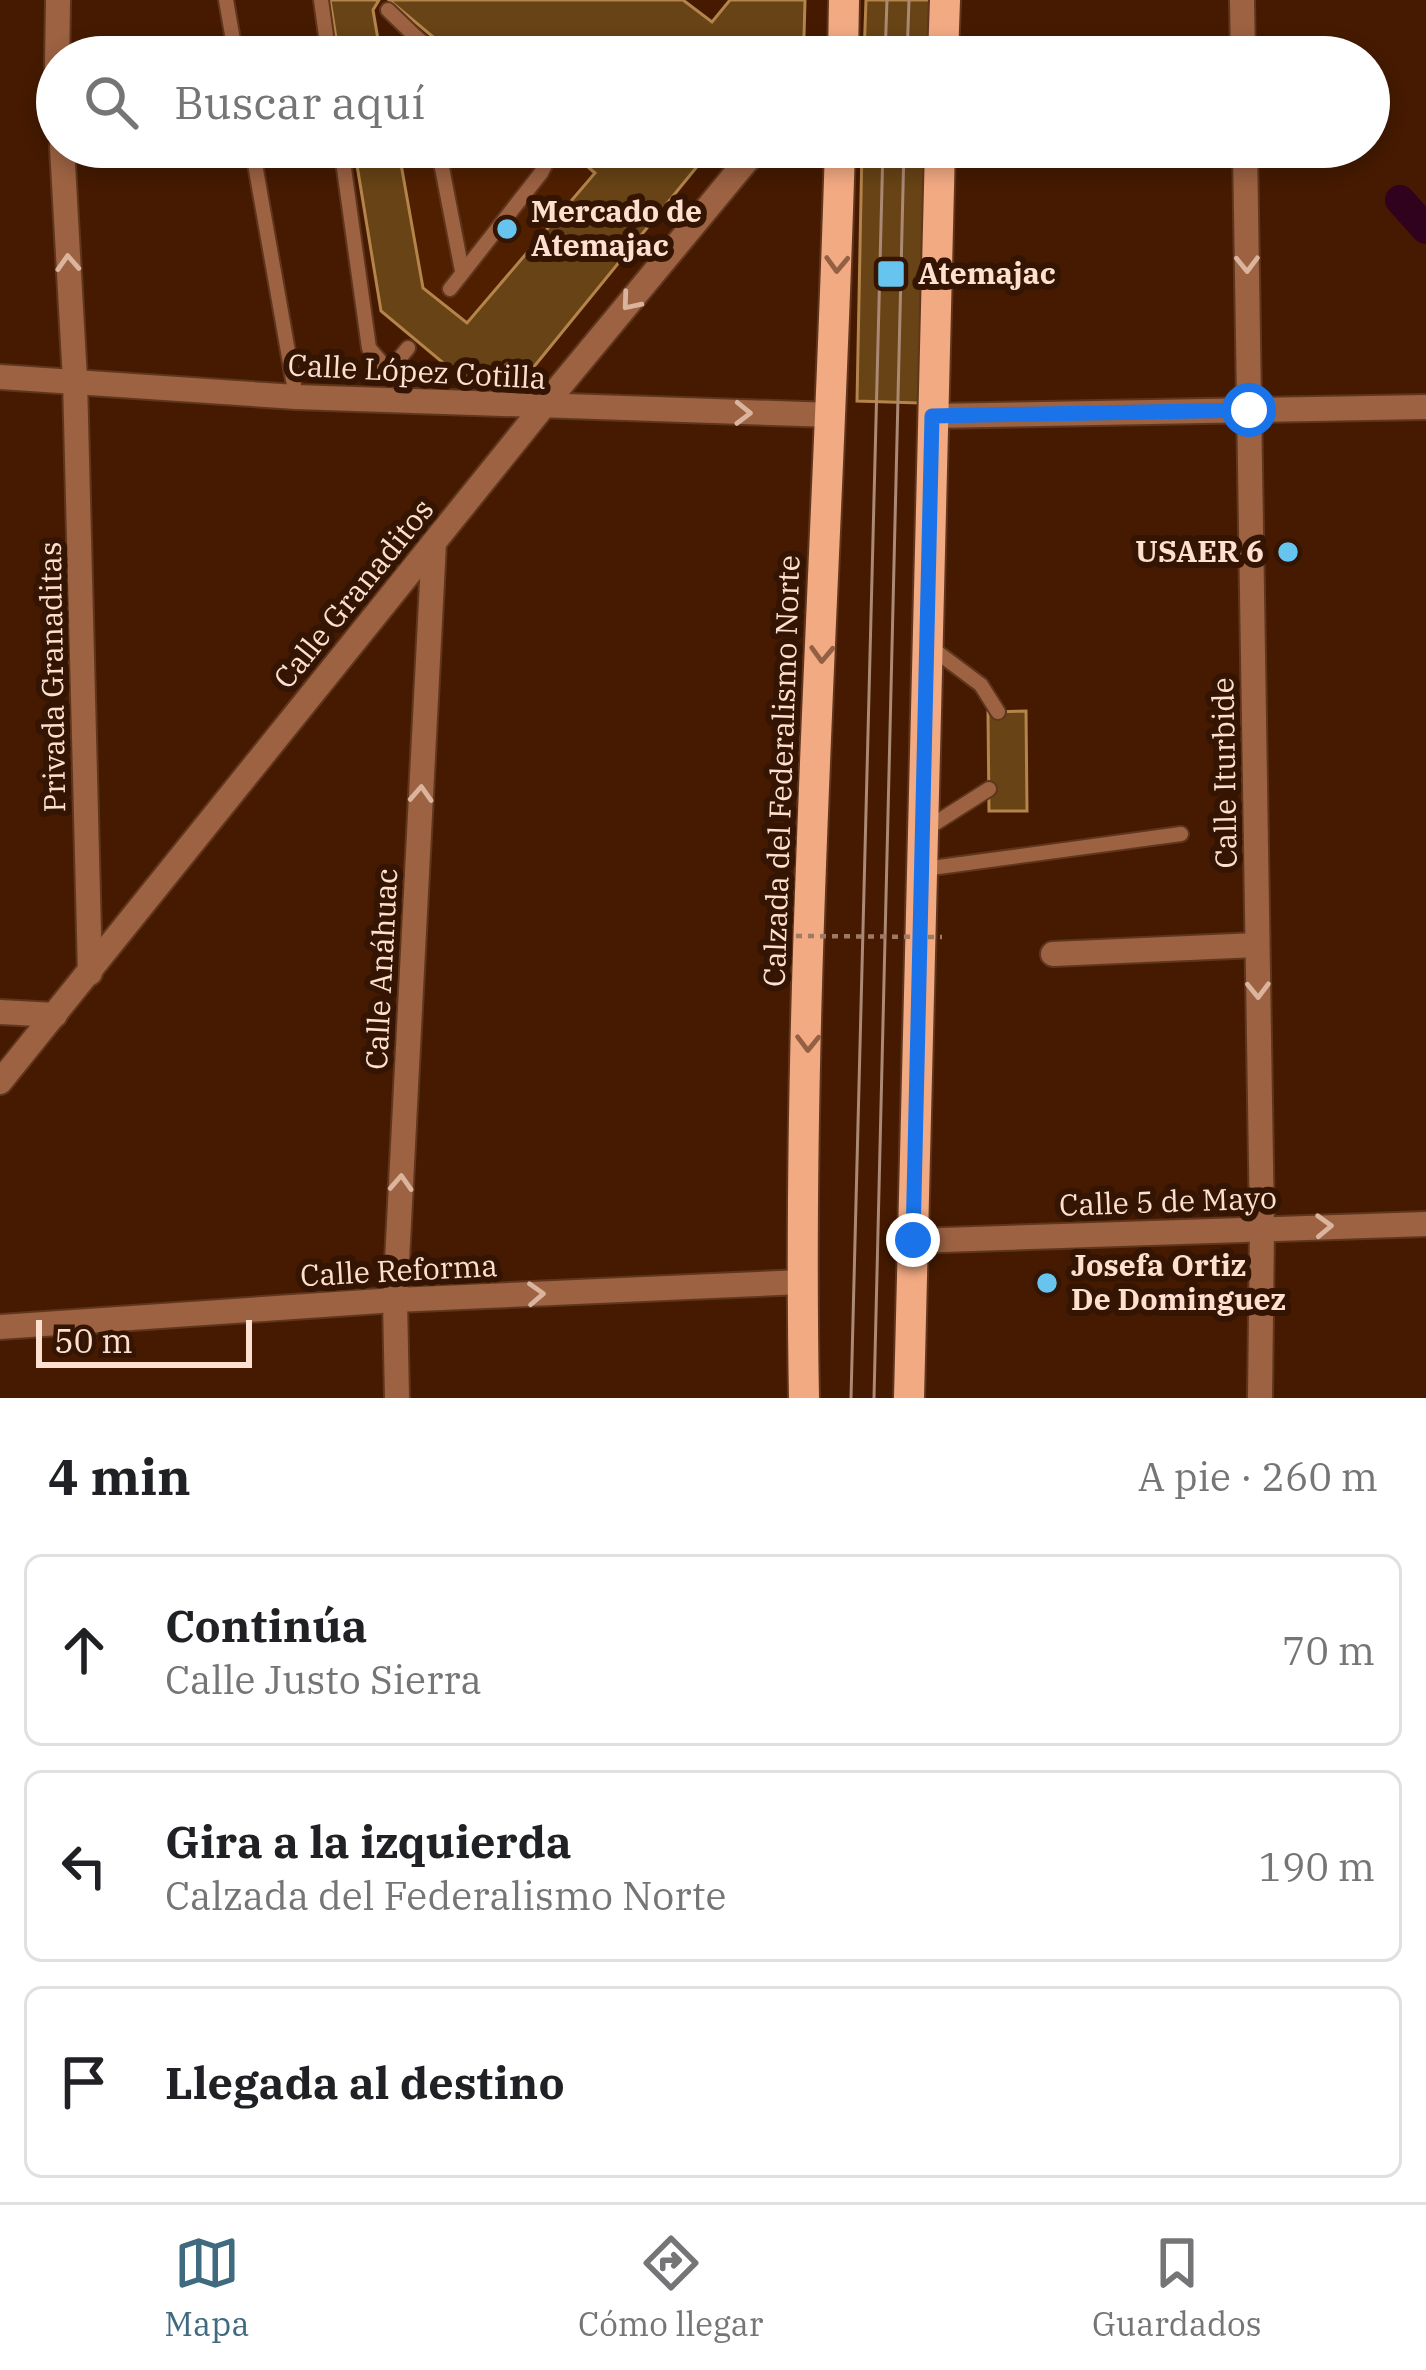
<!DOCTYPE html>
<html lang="es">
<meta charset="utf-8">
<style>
:root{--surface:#fff;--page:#f2f2f2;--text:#202124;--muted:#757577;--line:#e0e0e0;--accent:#406a7f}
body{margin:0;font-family:"IBM Plex Serif",serif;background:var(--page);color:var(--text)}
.scale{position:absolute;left:36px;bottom:30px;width:216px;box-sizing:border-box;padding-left:12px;border:6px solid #fde0d0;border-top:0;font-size:33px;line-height:42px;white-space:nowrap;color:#fde0d0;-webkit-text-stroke:9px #341503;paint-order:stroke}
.stop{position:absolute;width:36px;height:36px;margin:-27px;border:9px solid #1a73e8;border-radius:50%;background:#fff}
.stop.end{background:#1a73e8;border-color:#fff;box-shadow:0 3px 12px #0008}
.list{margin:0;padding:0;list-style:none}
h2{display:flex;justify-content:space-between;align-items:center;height:156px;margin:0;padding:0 48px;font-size:51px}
h2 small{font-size:39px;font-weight:400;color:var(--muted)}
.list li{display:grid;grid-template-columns:78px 1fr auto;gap:36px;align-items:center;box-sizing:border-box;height:192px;margin:0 24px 24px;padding:0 24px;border:3px solid var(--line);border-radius:18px}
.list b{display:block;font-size:45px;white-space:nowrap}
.list p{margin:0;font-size:39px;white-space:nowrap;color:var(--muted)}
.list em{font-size:39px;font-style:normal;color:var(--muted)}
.icon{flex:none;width:66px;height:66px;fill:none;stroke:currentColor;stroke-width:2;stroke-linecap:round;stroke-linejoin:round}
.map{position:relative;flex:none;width:1426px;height:1398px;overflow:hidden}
.search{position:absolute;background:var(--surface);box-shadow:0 6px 18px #0003;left:36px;right:36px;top:36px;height:132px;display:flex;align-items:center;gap:30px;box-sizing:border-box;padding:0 42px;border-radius:66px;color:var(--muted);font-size:45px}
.sheet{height:804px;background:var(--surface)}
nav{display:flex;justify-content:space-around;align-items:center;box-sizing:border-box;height:168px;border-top:3px solid var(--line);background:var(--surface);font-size:33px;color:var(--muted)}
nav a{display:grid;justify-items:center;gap:6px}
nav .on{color:var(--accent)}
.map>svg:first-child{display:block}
</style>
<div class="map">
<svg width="1426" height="1398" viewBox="0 0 1426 1398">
<rect width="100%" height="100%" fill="#451a00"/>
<polygon fill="#501f00" points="354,147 713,147 466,382 381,311"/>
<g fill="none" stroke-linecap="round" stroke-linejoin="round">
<polyline stroke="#30021d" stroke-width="30" points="1400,200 1426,229"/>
</g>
<g fill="#674315" stroke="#b5844a" stroke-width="3">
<polygon points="330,0 379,0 373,10 381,57 339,57"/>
<polygon points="389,0 683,0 712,22 730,0 805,0 804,36 786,57 457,57"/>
<polygon points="866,0 932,0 930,57 864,57"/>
<polygon points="354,147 398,147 423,288 467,323 595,173 565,147 713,147 528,374 466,382 381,311"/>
<polygon points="862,147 927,147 919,403 857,401"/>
<polygon points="1026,711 1027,811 989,811 988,712"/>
</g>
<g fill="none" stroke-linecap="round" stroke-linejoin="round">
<g stroke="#5f361d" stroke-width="18">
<g id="service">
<polyline points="226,0 236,57"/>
<polyline points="321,0 329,57"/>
<polyline points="388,10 416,37"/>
<polyline points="420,57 416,37 438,57"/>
<polyline points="252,147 296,397"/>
<polyline points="341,147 369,348 415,402"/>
<polyline points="438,147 462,271"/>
<polyline points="450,289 541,173 546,163 534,147"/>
<polyline points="389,371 408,348"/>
<polyline points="929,646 981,685 998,712"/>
<polyline points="926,829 989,789"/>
<polyline points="924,869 1181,834"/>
</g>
</g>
<g stroke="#5f361d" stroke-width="28">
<g id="minor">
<polyline points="1242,0 1243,57"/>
<polyline points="57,66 58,0"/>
<polyline points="62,147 75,380 90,973"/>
<polyline points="1245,147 1262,1228 1260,1398"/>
<polyline points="0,377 296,397 833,415"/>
<polyline points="932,416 1426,407"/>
<polyline points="1053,954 1257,945"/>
<polyline points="0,1012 55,1015"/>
<polyline points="913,1241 1426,1224"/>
<polyline points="0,1327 395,1300 802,1282"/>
<polyline points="397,1398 395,1300 434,543"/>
</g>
</g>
<g stroke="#5f361d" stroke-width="28">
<polyline id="tertiary" points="0,1082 542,408 758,147"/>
</g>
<g stroke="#5f361d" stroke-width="34">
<g id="primary">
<polyline points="843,57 844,0"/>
<polyline points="943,57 945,0"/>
<path d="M804 1398C796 981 828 564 840 147"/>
<polyline points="909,1398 940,147"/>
</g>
</g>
<use href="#service" stroke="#9c6242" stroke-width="14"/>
<use href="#minor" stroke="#9c6242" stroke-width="24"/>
<use href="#tertiary" stroke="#9c6242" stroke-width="24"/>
<use href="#primary" stroke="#f2aa83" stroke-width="30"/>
<g stroke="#ac8975" stroke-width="3">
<polyline points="885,57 887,0"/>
<polyline points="907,57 909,0"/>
<polyline points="851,1398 883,147"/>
<polyline points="874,1398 904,147"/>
</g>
<polyline stroke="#9e7964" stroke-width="4.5" stroke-dasharray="6 6" stroke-linecap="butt" points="796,936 942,937"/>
</g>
<defs><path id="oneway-chevron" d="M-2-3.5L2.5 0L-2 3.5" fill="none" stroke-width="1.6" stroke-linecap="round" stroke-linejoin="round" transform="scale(3)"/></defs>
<g stroke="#dbb49e">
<use href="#oneway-chevron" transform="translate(68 263) rotate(-93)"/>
<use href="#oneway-chevron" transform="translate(1247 264) rotate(89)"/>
<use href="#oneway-chevron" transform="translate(630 302) rotate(130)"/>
<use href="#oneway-chevron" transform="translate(743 413) rotate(1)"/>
<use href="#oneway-chevron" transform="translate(421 794) rotate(-87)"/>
<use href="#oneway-chevron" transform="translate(1258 990) rotate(89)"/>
<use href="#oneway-chevron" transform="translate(401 1183) rotate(-87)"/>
<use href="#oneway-chevron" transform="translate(1324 1226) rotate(-2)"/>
<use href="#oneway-chevron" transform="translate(536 1294) rotate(-3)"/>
</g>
<g stroke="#936043">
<use href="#oneway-chevron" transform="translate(837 264) rotate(92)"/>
<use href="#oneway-chevron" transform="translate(822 654) rotate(92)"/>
<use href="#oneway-chevron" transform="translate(808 1043) rotate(91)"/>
</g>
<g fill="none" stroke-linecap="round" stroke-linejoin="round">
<polyline stroke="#1a73e8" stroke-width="15" points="913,1240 932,416 1249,410"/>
</g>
<g fill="#66c4ef" stroke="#341503" stroke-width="4.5">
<circle cx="507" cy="229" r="12"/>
<rect x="876" y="259" width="30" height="30" rx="6"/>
<circle cx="1288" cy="552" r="12"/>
<circle cx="1047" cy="1283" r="12"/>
</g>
<g text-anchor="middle" stroke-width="12" stroke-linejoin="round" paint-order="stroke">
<g font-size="30" font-weight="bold" fill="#fde0d0" stroke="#341503" text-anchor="start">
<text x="531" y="222">Mercado de<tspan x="531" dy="34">Atemajac</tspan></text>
<text x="918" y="284">Atemajac</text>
<text x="1264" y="562" text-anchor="end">USAER 6</text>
<text x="1071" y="1276">Josefa Ortiz<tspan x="1071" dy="34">De Dominguez</tspan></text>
</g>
<g font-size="30" fill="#fde0d0" stroke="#341503">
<text transform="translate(417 372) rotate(3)" y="10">Calle López Cotilla</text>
<text transform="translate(354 594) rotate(-51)" y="10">Calle Granaditos</text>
<text transform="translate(53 677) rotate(-91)" y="10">Privada Granaditas</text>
<text transform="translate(782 771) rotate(-88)" y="10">Calzada del Federalismo Norte</text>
<text transform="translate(1225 773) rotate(-91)" y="10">Calle Iturbide</text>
<text transform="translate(382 969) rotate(-87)" y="10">Calle Anáhuac</text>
<text transform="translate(1168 1202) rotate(-2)" y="10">Calle 5 de Mayo</text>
<text transform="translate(399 1271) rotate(-3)" y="10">Calle Reforma</text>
</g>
</g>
</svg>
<div class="scale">50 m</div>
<div class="stop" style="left:1249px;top:410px"></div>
<div class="stop end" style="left:913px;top:1240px"></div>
<div class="search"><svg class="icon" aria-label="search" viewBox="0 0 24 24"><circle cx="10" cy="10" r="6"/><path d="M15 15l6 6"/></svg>Buscar aquí</div>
</div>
<section class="sheet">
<h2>4 min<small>A pie · 260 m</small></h2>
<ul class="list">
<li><svg class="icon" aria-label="ahead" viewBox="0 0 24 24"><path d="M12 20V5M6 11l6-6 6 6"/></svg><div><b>Continúa</b><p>Calle Justo Sierra</p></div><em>70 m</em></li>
<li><svg class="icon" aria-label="left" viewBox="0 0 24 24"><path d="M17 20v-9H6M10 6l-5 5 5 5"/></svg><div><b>Gira a la izquierda</b><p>Calzada del Federalismo Norte</p></div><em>190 m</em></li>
<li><svg class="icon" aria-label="arrive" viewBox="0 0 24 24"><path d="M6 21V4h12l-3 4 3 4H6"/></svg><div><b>Llegada al destino</b></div></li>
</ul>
</section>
<nav>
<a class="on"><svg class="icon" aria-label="map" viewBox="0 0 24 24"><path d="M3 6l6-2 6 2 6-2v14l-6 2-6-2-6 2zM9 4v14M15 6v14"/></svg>Mapa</a>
<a><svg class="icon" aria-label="directions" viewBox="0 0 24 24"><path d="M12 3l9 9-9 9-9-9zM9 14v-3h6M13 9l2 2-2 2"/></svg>Cómo llegar</a>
<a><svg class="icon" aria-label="saved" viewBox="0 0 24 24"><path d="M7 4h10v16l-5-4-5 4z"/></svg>Guardados</a>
</nav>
